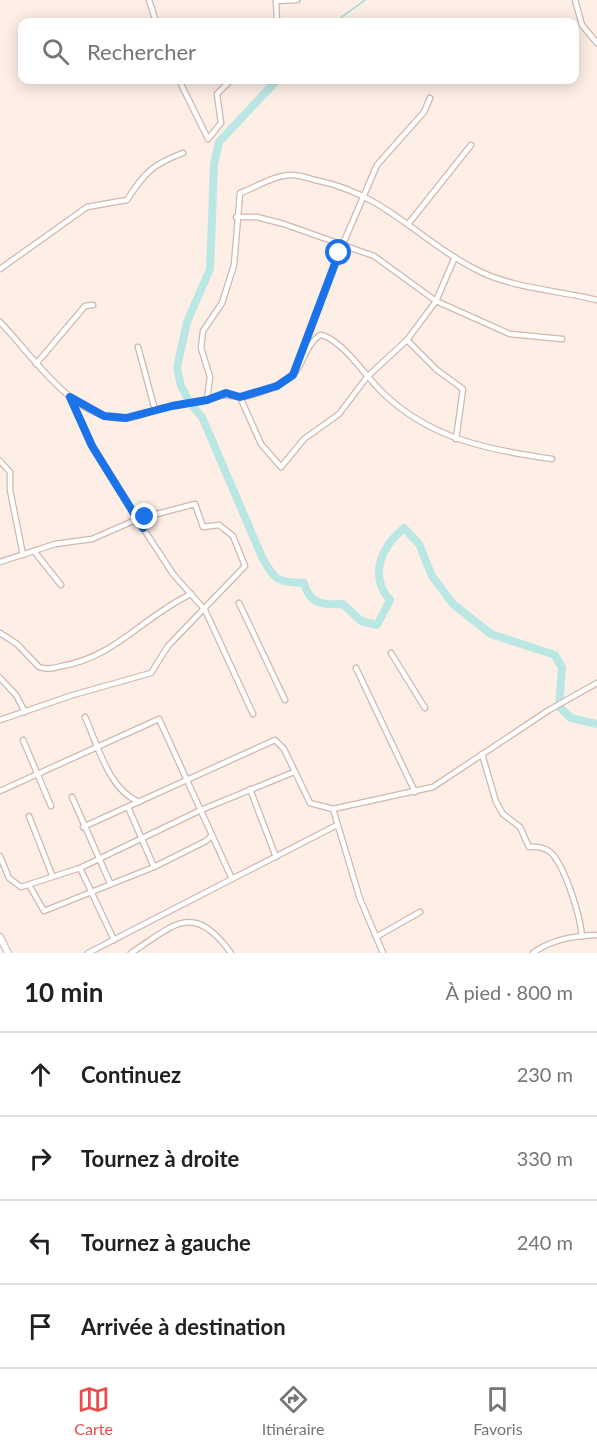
<!DOCTYPE html>
<html lang="fr">
<meta charset="utf-8">
<style>
:root{--surface:#fff;--page:#f2f2f2;--text:#202124;--muted:#757577;--line:#e0e0e0;--accent:#e84d4a}
body{margin:0;font-family:Lato,sans-serif;background:var(--page);color:var(--text)}
.stop{position:absolute;width:18px;height:18px;margin:-14px;border:4px solid #1a73e8;border-radius:50%;background:#fff}
.stop.end{background:#1a73e8;border-color:#fff;box-shadow:0 2px 6px #0008}
.list{margin:0;padding:0;list-style:none}
h2{display:flex;justify-content:space-between;align-items:center;height:78px;margin:0;padding:0 24px;font-size:26px}
h2 small{font-size:20px;font-weight:400;color:var(--muted)}
.list li{display:grid;grid-template-columns:39px 1fr auto;gap:18px;align-items:center;box-sizing:border-box;height:84px;padding:0 24px;border-top:2px solid var(--line)}
.list b{display:block;font-size:22px;white-space:nowrap}
.list em{font-size:20px;font-style:normal;color:var(--muted)}
.icon{flex:none;width:33px;height:33px;fill:none;stroke:currentColor;stroke-width:2;stroke-linecap:round;stroke-linejoin:round}
.map{position:relative;flex:none;width:597px;height:953px;overflow:hidden}
.search{position:absolute;background:var(--surface);box-shadow:0 3px 15px #0003;left:18px;right:18px;top:18px;height:66px;display:flex;align-items:center;gap:15px;box-sizing:border-box;padding:0 21px;border-radius:12px;color:var(--muted);font-size:22px}
.sheet{height:414px;background:var(--surface)}
nav{display:flex;justify-content:space-around;align-items:center;box-sizing:border-box;height:84px;border-top:2px solid var(--line);background:var(--surface);font-size:16px;color:var(--muted)}
nav a{display:grid;justify-items:center;gap:3px}
nav .on{color:var(--accent)}
.map>svg:first-child{display:block}
</style>
<div class="map">
<svg width="597" height="953" viewBox="0 0 597 953">
<rect width="100%" height="100%" fill="#fdefe6"/>
<g fill="none" stroke-linecap="round" stroke-linejoin="round">
<polyline stroke="#a0d9d6" stroke-width="1.5" points="335,22 365,0"/>
<path stroke="#bae7e4" stroke-width="8" d="M277 80 219 142 214 164 210 269 187 322 177 368 181 386 190 403 202 417 262 557C275 581 277 582 304 583 310 605 323 605 343 604L361 621 377 625 390 600C368 575 382 546 404 528L419 544 432 576 453 604 491 634 555 655 562 668 559 707 571 718 597 724"/>
<g stroke="#d1b7ae" stroke-width="7">
<g id="minor">
<polyline points="149,0 156,22"/>
<polyline points="276,0 277,22"/>
<polyline points="575,0 582,25 597,43"/>
<polyline points="276,1 297,0"/>
<polyline points="179,80 208,139 221,123 217,94 231,80"/>
<polyline points="236,217 257,217 284,224 374,256 436,301 510,334 562,339"/>
<polyline points="409,223 471,145"/>
<path d="M0 269 87 207 127 200C144 173 153 164 183 153"/>
<path d="M0 322C32 354 74 423 127 418 139 417 151 411 162 408 177 404 192 403 207 400L210 377 201 348 203 331 222 303 234 265 240 193C257 187 274 175 292 175 299 175 308 178 315 180 387 194 420 243 481 272 514 288 561 291 597 300"/>
<polyline points="407,340 437,370 463,389 456,439"/>
<polyline points="138,347 155,410"/>
<polyline points="301,355 339,253 377,165 424,112 430,98"/>
<polyline points="36,364 85,306 93,305"/>
<polyline points="70,397 92,445 143,528 173,574 205,610 253,714"/>
<polyline points="240,397 261,444 281,467 304,439 339,414 367,377 407,340 436,301 455,257"/>
<path d="M207 400C225 393 221 395 239 397 250 398 281 385 291 377 304 366 304 346 320 335L325 336C348 347 365 376 384 394 431 439 489 450 552 459"/>
<polyline points="0,461 10,472 10,490 23,555"/>
<polyline points="34,551 61,585"/>
<polyline points="0,562 55,544 92,539 138,519"/>
<polyline points="239,603 285,700"/>
<path d="M0 633 17 644 39 667C47 670 54 668 62 666 115 657 144 616 191 594"/>
<polyline points="391,653 425,708"/>
<polyline points="356,668 415,792"/>
<polyline points="0,678 16,695 25,712"/>
<path d="M85 717C98 745 108 789 139 802"/>
<polyline points="0,720 73,695 151,673 168,646 245,566 233,536 219,525 203,527 195,504 145,517 143,528"/>
<polyline points="23,740 51,806"/>
<path d="M482 754 496 802 503 814 520 827 529 847C539 846 548 848 554 856 567 873 580 916 582 936"/>
<polyline points="250,789 276,857"/>
<polyline points="0,791 159,719 212,835 206,841 154,867 44,911 29,885"/>
<polyline points="72,797 110,883"/>
<polyline points="128,807 154,867"/>
<polyline points="29,816 52,875"/>
<polyline points="83,827 275,740 284,749 310,803 333,809"/>
<polyline points="212,835 232,879"/>
<polyline points="0,856 9,878 21,887 80,868 201,810 294,772"/>
<polyline points="80,868 114,940"/>
<polyline points="376,937 420,912"/>
<polyline points="88,953 337,825"/>
<path d="M131 953C174 925 193 901 231 953"/>
<polyline points="383,953 360,899 333,809 433,787 549,710 597,683"/>
<path d="M533 953C552 939 574 936 597 935"/>
</g>
</g>
<g stroke="#d4b6ac" stroke-width="8">
<polyline id="secondary" points="0,937 8,953"/>
</g>
<use href="#minor" stroke="#fff" stroke-width="4.5"/>
<use href="#secondary" stroke="#fff" stroke-width="6"/>
</g>
<g fill="none" stroke-linecap="round" stroke-linejoin="round">
<polyline stroke="#1a73e8" stroke-width="8" points="145,517 143,528 92,446 70,397 104,416 126,418 172,406 207,400 226,393 240,397 277,386 293,375 339,253"/>
</g>
</svg>
<div class="stop" style="left:339px;top:253px"></div>
<div class="stop end" style="left:145px;top:517px"></div>
<div class="search"><svg class="icon" aria-label="search" viewBox="0 0 24 24"><circle cx="10" cy="10" r="6"/><path d="M15 15l6 6"/></svg>Rechercher</div>
</div>
<section class="sheet">
<h2>10 min<small>À pied · 800 m</small></h2>
<ul class="list">
<li><svg class="icon" aria-label="ahead" viewBox="0 0 24 24"><path d="M12 20V5M6 11l6-6 6 6"/></svg><div><b>Continuez</b></div><em>230 m</em></li>
<li><svg class="icon" aria-label="right" viewBox="0 0 24 24"><path d="M7 20v-9h11M14 6l5 5-5 5"/></svg><div><b>Tournez à droite</b></div><em>330 m</em></li>
<li><svg class="icon" aria-label="left" viewBox="0 0 24 24"><path d="M17 20v-9H6M10 6l-5 5 5 5"/></svg><div><b>Tournez à gauche</b></div><em>240 m</em></li>
<li><svg class="icon" aria-label="arrive" viewBox="0 0 24 24"><path d="M6 21V4h12l-3 4 3 4H6"/></svg><div><b>Arrivée à destination</b></div></li>
</ul>
</section>
<nav>
<a class="on"><svg class="icon" aria-label="map" viewBox="0 0 24 24"><path d="M3 6l6-2 6 2 6-2v14l-6 2-6-2-6 2zM9 4v14M15 6v14"/></svg>Carte</a>
<a><svg class="icon" aria-label="directions" viewBox="0 0 24 24"><path d="M12 3l9 9-9 9-9-9zM9 14v-3h6M13 9l2 2-2 2"/></svg>Itinéraire</a>
<a><svg class="icon" aria-label="saved" viewBox="0 0 24 24"><path d="M7 4h10v16l-5-4-5 4z"/></svg>Favoris</a>
</nav>
